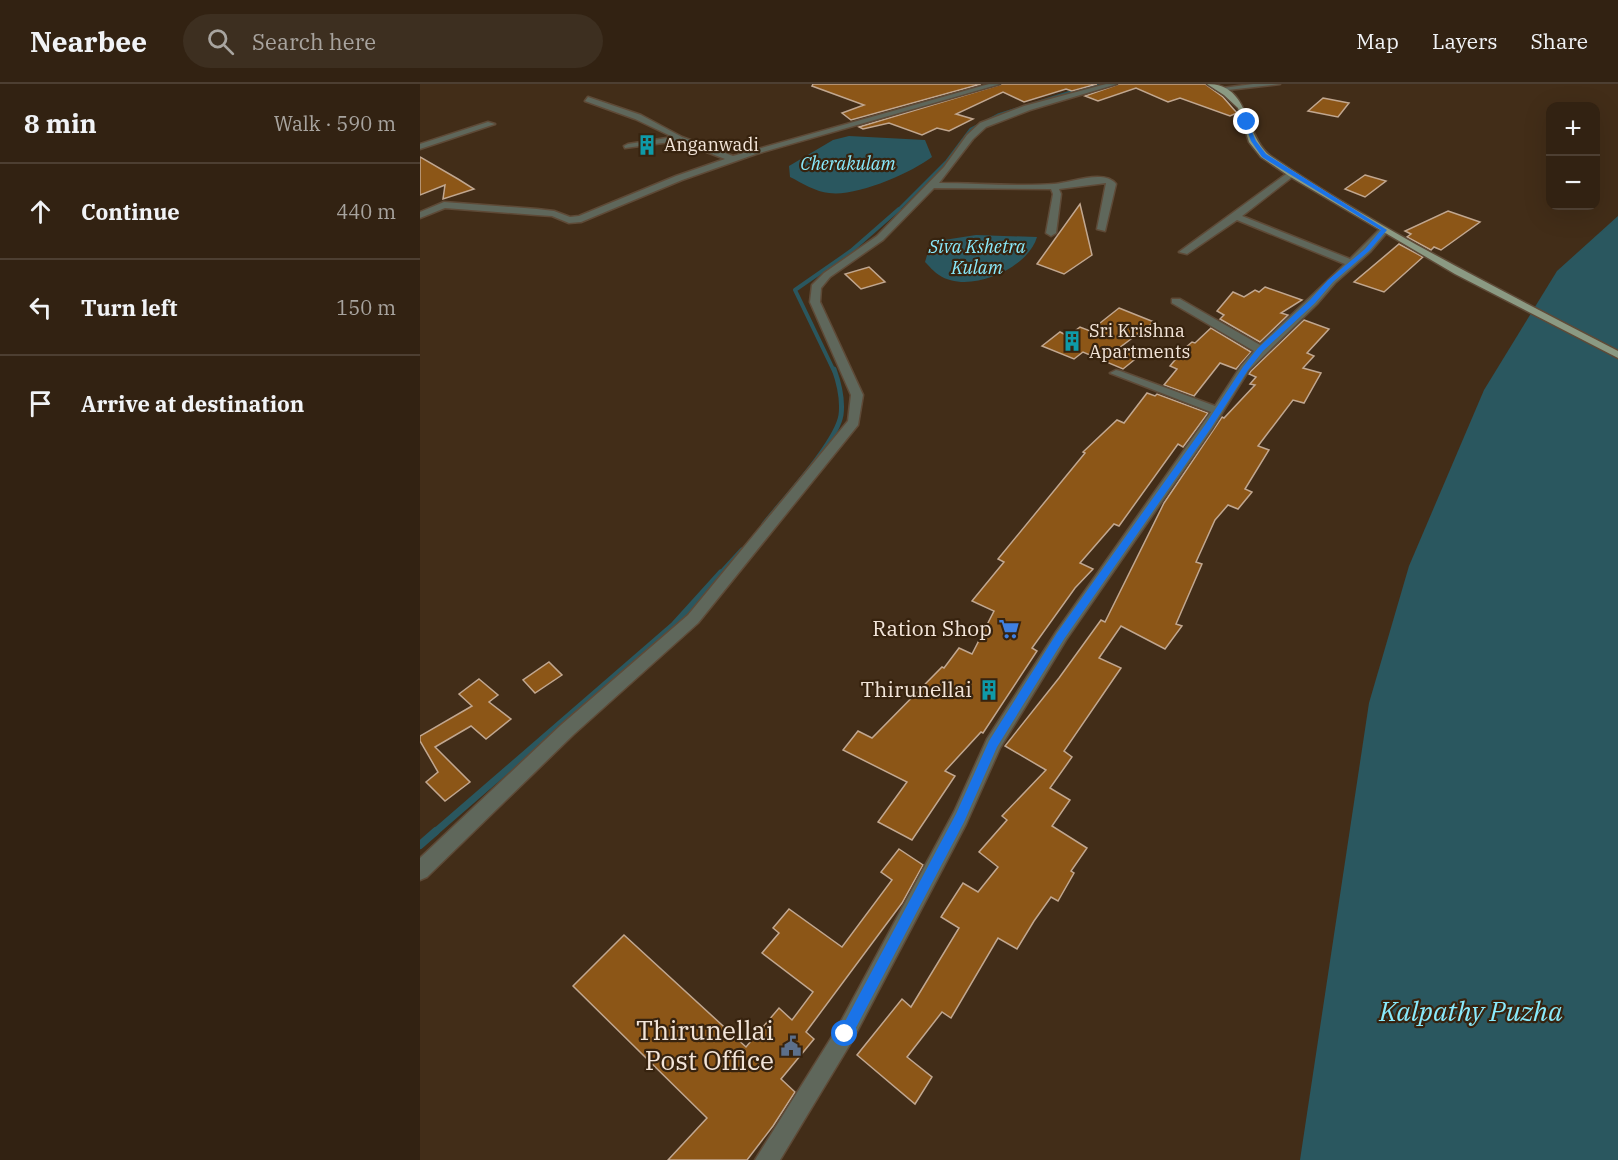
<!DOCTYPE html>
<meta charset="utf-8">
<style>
:root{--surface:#322212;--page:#3d2f20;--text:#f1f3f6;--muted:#a8a49f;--line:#4d3f32}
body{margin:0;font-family:"IBM Plex Serif",serif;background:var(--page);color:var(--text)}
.controls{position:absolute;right:18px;top:18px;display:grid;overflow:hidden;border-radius:12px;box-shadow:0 6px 24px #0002}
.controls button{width:54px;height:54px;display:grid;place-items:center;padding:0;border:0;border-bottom:2px solid var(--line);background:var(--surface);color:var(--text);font:30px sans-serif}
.stop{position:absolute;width:18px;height:18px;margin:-14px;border:4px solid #1a73e8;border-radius:50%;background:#fff}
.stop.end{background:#1a73e8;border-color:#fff;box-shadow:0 2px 6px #0008}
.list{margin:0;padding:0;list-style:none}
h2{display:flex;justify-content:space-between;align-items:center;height:78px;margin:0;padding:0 24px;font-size:26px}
h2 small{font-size:20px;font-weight:400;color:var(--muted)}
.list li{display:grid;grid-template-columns:39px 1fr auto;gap:18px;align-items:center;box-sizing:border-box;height:96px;padding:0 24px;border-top:2px solid var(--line)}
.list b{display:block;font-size:22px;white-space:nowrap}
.list em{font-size:20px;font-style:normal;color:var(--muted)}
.icon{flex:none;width:33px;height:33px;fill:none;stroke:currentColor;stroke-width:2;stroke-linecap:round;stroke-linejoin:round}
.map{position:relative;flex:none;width:1198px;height:1076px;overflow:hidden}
header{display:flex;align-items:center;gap:36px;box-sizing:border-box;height:84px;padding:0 30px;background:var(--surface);border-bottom:2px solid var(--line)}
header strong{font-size:28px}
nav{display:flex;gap:33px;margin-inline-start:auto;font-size:21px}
.search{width:420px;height:54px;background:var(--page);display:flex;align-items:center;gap:15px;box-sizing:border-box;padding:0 21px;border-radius:33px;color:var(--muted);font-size:22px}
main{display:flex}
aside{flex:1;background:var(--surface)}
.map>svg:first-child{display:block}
</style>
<header>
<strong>Nearbee</strong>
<div class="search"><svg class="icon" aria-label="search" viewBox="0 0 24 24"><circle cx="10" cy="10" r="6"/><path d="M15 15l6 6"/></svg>Search here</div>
<nav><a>Map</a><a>Layers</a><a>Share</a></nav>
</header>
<main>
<aside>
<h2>8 min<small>Walk · 590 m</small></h2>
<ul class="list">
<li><svg class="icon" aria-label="ahead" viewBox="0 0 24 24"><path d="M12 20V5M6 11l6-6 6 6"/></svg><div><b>Continue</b></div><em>440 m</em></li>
<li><svg class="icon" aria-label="left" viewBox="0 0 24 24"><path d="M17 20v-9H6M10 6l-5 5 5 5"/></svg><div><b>Turn left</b></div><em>150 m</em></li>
<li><svg class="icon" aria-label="arrive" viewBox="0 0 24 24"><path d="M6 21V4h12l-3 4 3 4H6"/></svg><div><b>Arrive at destination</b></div></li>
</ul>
</aside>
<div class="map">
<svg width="1198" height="1076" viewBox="0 0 1198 1076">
<rect width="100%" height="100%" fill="#422d18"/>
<g fill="#2a575f">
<path d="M429 52 505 56 512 73C491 89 436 113 409 109 396 108 382 99 370 93L369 82 413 56Z"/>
<polygon points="1198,132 1198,1076 880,1076 949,619 989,482 1064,306 1137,187"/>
<path d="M556 151 617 153C608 185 548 211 519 191 514 188 509 182 505 178L511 158Z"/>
</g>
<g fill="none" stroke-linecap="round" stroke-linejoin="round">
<polyline stroke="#2a575f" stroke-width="3" points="477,127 527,77 551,45 578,31 660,5 684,0"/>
<polyline stroke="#2a575f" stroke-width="4" points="414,287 375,206 431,167 479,125"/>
<g stroke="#2a575f" stroke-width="5">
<path d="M344 440C363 416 417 358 421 331 423 316 419 299 414 285"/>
<polyline points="300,490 322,466"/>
</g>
<polyline stroke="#2a575f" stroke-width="7" points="14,749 253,542 301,489"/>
<polyline stroke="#2a575f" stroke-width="8" points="0,761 16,747"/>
</g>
<g fill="#8c5617" stroke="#c1a790" stroke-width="1.5">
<polygon points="393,0 561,0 431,36 422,29 444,21 392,2"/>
<polygon points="582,0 677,0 652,7 646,5 604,18 583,8 536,30 553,35 529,47 517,44 502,51 469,39 443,45 439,43"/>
<polygon points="699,0 785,0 803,13 817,29 810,32 760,14 748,18 716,4 678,17 665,12"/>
<polygon points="903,14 929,19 918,33 888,27"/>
<polygon points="0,73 38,95 54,105 23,115 25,101 0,111"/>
<polygon points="945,91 966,97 945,113 925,105"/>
<polygon points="660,120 672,171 644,190 617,180"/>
<polygon points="1028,127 1060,138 1021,166 1014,163 1011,166 987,153 991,150 985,147"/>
<polygon points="979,160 1003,173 964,208 934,198"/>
<polygon points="449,183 465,198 441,205 425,190"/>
<polygon points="845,203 882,216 861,229 868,231 840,258 800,235 804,231 797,227 813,208 824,213 835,206 839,208"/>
<polygon points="699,224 734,238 699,264 719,272 703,285 663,268 654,275 622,262 640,248 648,252 660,243 670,247"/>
<polygon points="884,236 909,245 887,269 894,272 883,284 901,289 884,319 873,316 838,362 849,366 825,405 832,408 818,425 808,421 795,436 776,478 782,480 756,540 762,542 745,565 701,542 679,574 701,584 644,667 652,673 630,704 650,716 632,742 667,764 651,787 654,789 638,817 631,813 614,837 597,865 578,854 531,934 522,928 487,973 512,993 495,1020 437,971 482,915 491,923 539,844 521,833 543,799 558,808 578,783 559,768 587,736 582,732 626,686 585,662 639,594 681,536 685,538 744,419 802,333 804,334 835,301 830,300 836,293 829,290 831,287"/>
<polygon points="791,244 831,268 816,285 800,279 774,312 744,301 757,285 750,282 764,265 772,258 775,259"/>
<polygon points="727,309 735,312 737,310 788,329 763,363 758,360 699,442 694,440 660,479 673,485 655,504 612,564 617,567 563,649 561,648 525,687 535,692 492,756 458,738 487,698 423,666 438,647 452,654 522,583 524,584 539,564 552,570 574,527 552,517 584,478 578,475 665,369 663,368 697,336 704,339"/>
<polygon points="129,578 142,591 115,609 103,596"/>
<polygon points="59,595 78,611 69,618 91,635 66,655 51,642 15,663 50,698 25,717 6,698 18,688 0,657 0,652 52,622 39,610"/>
<polygon points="479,765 503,781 482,819 386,948 394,955 361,995 375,1008 353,1042 327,1076 248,1076 287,1034 153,902 204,851 326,963 359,924 372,936 393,908 342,869 359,849 353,844 369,825 422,863 472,796 461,788"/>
</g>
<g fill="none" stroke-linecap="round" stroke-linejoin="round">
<g stroke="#5e4a37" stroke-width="3">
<g id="minor">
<polygon points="569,0 580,0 336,70 262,96 161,138 149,139 132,132 117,131 25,124 0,134 0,128 24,118 117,125 134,127 150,133 159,132 256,92 305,75 258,57 205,64 204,62 208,60 253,53 215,35 165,17 168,13 221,31 262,53 313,72"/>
<path d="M686 0H697L610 26 566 43 553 55 519 99C557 99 596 103 634 100 651 99 684 85 696 100L685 147 677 145 686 99 639 105 641 110 636 149 631 152 626 149 633 110 631 105 514 104 463 156 410 193 401 204 400 218 443 311 438 341 278 539 153 651 7 793 0 796V774L141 641 268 531 428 337 431 311 390 218 392 201 404 189 457 152 524 83 547 51 560 39 604 22Z"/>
<polygon points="833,0 860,0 799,7 795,5"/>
<polygon points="68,38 75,40 0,65 0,60"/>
<polygon points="869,88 876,90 822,132 930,175 961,144 969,146 950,168 915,199 897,220 829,286 792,345 646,556 580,664 546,740 432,957 360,1076 335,1076 418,943 534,728 567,655 636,548 791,328 690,289 696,286 700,287 795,322 821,282 834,267 752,219 752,215 760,215 840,261 925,180 817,136 767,170 759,168"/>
</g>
</g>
<g stroke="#5e4a37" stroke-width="3">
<path id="major" d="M787 0C832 0 823 53 852 73 962 147 1081 206 1198 267V274L1035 190 869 92 841 73 829 58 818 24 804 11Z"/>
</g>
<use href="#minor" fill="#5f675b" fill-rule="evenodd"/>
<use href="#major" fill="#8b9a83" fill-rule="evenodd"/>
</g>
<polygon fill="#1a73e8" points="827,36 836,57 846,70 967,146 949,167 913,198 895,219 843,267 828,286 791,344 644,555 577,663 544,738 430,955 425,957 421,955 419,950 421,945 536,730 569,657 637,549 785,341 823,283 838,264 890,216 908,196 945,165 961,146 842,73 831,57 824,38"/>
<defs>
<g id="building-bare" transform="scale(1.62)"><path d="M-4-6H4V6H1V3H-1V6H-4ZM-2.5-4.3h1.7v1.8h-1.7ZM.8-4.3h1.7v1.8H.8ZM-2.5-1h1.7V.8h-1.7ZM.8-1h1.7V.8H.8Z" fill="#0f9aa8" stroke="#37230f" stroke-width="2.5" paint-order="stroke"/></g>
<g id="supermarket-bare" transform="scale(1.62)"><path d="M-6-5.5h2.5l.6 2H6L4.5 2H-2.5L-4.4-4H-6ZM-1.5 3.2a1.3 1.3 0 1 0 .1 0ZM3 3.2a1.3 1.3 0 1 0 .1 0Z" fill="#3f7fe0" stroke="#37230f" stroke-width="2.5" paint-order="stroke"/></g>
<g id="civic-bare" transform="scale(1.62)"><path d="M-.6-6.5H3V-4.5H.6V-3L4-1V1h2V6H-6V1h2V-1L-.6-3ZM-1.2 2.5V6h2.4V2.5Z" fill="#5c6f8a" stroke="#37230f" stroke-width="2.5" paint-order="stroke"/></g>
</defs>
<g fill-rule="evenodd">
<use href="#building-bare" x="227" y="61"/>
<use href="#building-bare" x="652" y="257"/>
<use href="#supermarket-bare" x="589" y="545"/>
<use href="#building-bare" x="569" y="606"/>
<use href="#civic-bare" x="371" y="962"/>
</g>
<g text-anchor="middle" stroke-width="4.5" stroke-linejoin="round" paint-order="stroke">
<g font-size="18" fill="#f3e5d9" stroke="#37230f" text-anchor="start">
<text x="244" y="67">Anganwadi</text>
<text x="669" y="253">Sri Krishna<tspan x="669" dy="21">Apartments</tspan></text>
</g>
<g font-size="18" font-style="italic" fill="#89eafc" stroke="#37230f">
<text x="428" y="86">Cherakulam</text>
<text x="557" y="169">Siva Kshetra<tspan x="557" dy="21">Kulam</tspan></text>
</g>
<g font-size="21" fill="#f3e5d9" stroke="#37230f" text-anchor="end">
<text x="572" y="552">Ration Shop</text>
<text x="552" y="613">Thirunellai</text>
</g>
<g font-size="26" fill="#f3e5d9" stroke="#37230f" text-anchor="end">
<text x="354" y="956">Thirunellai<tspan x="354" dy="30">Post Office</tspan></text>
</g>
<g font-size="27" font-style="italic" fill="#89eafc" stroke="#37230f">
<text x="1051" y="937">Kalpathy Puzha</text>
</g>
</g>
</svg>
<div class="controls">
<button>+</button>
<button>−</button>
</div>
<div class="stop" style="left:425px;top:950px"></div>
<div class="stop end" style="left:827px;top:38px"></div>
</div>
</main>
